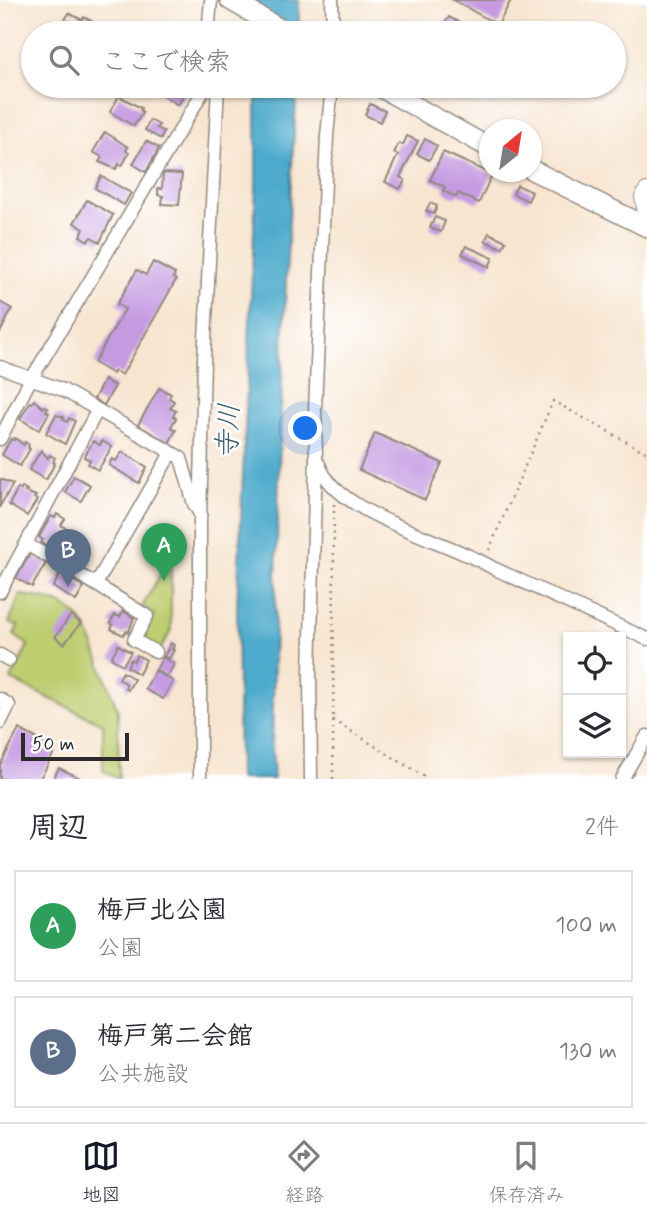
<!DOCTYPE html>
<html lang="ja">
<meta charset="utf-8">
<style>
:root{--surface:#fff;--page:#f2f2f3;--text:#2b2b33;--muted:#7c7c81;--line:#e1e1e2;--accent:#111827}
body{margin:0;font-family:Mynerve,"Klee One",sans-serif;background:var(--page);color:var(--text)}
.controls{position:absolute;right:21px;bottom:21px;display:grid;overflow:hidden;border-radius:0px;box-shadow:0 2px 5px #0004}
.controls button{width:63px;height:63px;display:grid;place-items:center;padding:0;border:0;border-bottom:2px solid var(--line);background:var(--surface);color:var(--text);font:35px sans-serif}
.compass{position:absolute;left:479px;top:119px;width:63px;height:63px;border-radius:50%;background:var(--surface);box-shadow:0 2px 5px #0004;rotate:30deg}
.scale{position:absolute;left:21px;bottom:18px;width:108px;box-sizing:border-box;padding-left:7px;border:4px solid #2b2b2b;border-top:0;font-size:19px;line-height:24px;white-space:nowrap;color:#2b2b2b;-webkit-text-stroke:5px #fff;paint-order:stroke}
.you{position:absolute;left:306px;top:429px;width:24px;height:24px;margin:-18px;border:5px solid #fff;border-radius:50%;background:#1a73e8;box-shadow:0 0 0 10px #1a73e833}
.badge{display:grid;place-items:center;width:46px;height:46px;border-radius:50%;background:var(--accent);color:#fff;font-size:23px;font-weight:700}
.pin{position:absolute;translate:-50% -58px;filter:drop-shadow(0 2px 4px #0008)}
.pin::after{content:'';position:absolute;top:37px;width:24px;height:21px;background:inherit;clip-path:polygon(0 0,100% 0,50% 100%)}
.list{margin:0;padding:0;list-style:none}
h2{display:flex;justify-content:space-between;align-items:center;height:91px;margin:0;padding:0 28px;font-size:30px}
h2 small{font-size:23px;font-weight:400;color:var(--muted)}
.list li{display:grid;grid-template-columns:46px 1fr auto;gap:21px;align-items:center;box-sizing:border-box;height:112px;margin:0 14px 14px;padding:0 14px;border:2px solid var(--line);border-radius:0px}
.list b{display:block;font-size:26px;white-space:nowrap}
.list p{margin:0;font-size:23px;white-space:nowrap;color:var(--muted)}
.list em{font-size:23px;font-style:normal;color:var(--muted)}
.icon{flex:none;width:38px;height:38px;fill:none;stroke:currentColor;stroke-width:2;stroke-linecap:round;stroke-linejoin:round}
.map{position:relative;flex:none;width:647px;height:779px;overflow:hidden}
.search{position:absolute;background:var(--surface);box-shadow:0 2px 5px #0004;left:21px;right:21px;top:21px;height:77px;display:flex;align-items:center;gap:18px;box-sizing:border-box;padding:0 24px;border-radius:38px;color:var(--muted);font-size:26px}
.sheet{height:343px;background:var(--surface)}
nav{display:flex;justify-content:space-around;align-items:center;box-sizing:border-box;height:98px;border-top:2px solid var(--line);background:var(--surface);font-size:19px;color:var(--muted)}
nav a{display:grid;justify-items:center;gap:4px}
nav .on{color:var(--accent)}
.map>svg:first-child{display:block}
</style>
<div class="map">
<svg width="647" height="779" viewBox="0 0 647 779">
<rect width="100%" height="100%" fill="#fff"/>
<filter id="ink" filterUnits="userSpaceOnUse"><feTurbulence type="fractalNoise" baseFrequency=".0143" numOctaves="2"/><feDisplacementMap in="SourceGraphic" scale="14" xChannelSelector="R" yChannelSelector="G"/><feConvolveMatrix kernelMatrix="1 2 1 2 8 2 1 2 1" color-interpolation-filters="sRGB"/></filter>
<filter id="wash" filterUnits="userSpaceOnUse"><feTurbulence type="fractalNoise" baseFrequency=".00686" numOctaves="4" result="noise"/><feDisplacementMap in="SourceGraphic" scale="28" xChannelSelector="R" yChannelSelector="G"/><feGaussianBlur stdDeviation="1.57" result="paint"/><feColorMatrix in="noise" values="0 0 0 0 0 0 0 0 0 0 0 0 0 0 0 0 0 1.4 0 .05"/><feComposite in="paint" operator="in"/></filter>
<g filter="url(#wash)">
<rect width="100%" height="100%" fill="#f7e5d0"/>
<g fill="#bdcd70" stroke="#747c4e" stroke-width="2">
<polygon points="171,555 171,631 160,650 145,641 143,634 154,614 142,607"/>
<path d="M20 595C47 597 72 604 87 628L118 711 119 779 103 771V724L11 680 28 645 14 635 18 626 9 623Z"/>
</g>
<g fill="#4daacc" stroke="#3c6a7c" stroke-width="2">
<polygon points="257,0 299,0 299,33 256,33"/>
<path d="M256 86H297C282 306 277 527 272 747L274 779H239L237 606 256 186Z"/>
</g>
<g id="blocks">
<g fill="#c59ae1">
<polygon points="453,0 511,0 498,25"/>
<polygon points="69,13 82,20 84,17 95,23 89,33 57,33"/>
<polygon points="449,17 478,33 439,33"/>
<polygon points="168,86 184,86 180,93 184,95 178,105 162,95"/>
<polygon points="438,86 457,86 452,94"/>
<polygon points="119,96 141,108 140,110 143,112 134,126 110,112"/>
<polygon points="370,104 385,111 380,122 365,115"/>
<polygon points="150,120 159,125 157,128 164,132 161,139 145,130"/>
<polygon points="105,132 128,147 126,151 129,153 122,166 119,164 116,169 99,162 102,157 93,152"/>
<polygon points="407,136 418,141 400,177 405,180 400,189 385,182 398,155 394,153 399,143 403,145"/>
<polygon points="425,139 437,146 429,160 417,154"/>
<polygon points="146,141 159,148 146,172 133,164"/>
<polygon points="443,152 492,174 479,203 458,193 456,197 443,191 445,187 430,180"/>
<polygon points="163,173 182,174 179,205 162,204 163,196 158,195 158,188 162,189"/>
<polygon points="101,176 131,193 124,205 95,188"/>
<polygon points="517,185 532,192 528,201 513,194"/>
<polygon points="87,200 113,215 100,242 91,237 88,241 80,236 84,229 74,223"/>
<polygon points="430,203 437,206 434,214 426,211"/>
<polygon points="435,217 445,221 441,232 430,228"/>
<polygon points="489,233 506,241 502,248 485,241"/>
<polygon points="466,246 493,258 489,267 462,254"/>
<polygon points="153,262 175,274 173,278 176,280 122,375 115,371 113,374 94,363 125,309 117,304 137,270 146,275"/>
<polygon points="0,302 12,309 0,333"/>
<polygon points="104,380 115,386 104,405 94,399"/>
<polygon points="159,388 171,394 169,398 174,401 170,408 176,411 173,416 176,418 171,427 176,430 169,443 138,425"/>
<polygon points="34,400 43,408 45,406 48,408 46,411 49,413 39,430 20,419 30,402 32,403"/>
<polygon points="56,415 64,417 63,419 67,422 69,418 75,421 65,444 46,433"/>
<polygon points="375,433 442,463 425,500 359,470"/>
<polygon points="15,438 24,445 25,442 29,445 28,448 30,449 20,466 2,455 11,439 14,440"/>
<polygon points="93,441 100,445 102,441 112,447 98,470 88,464 90,460 84,457"/>
<polygon points="41,450 48,458 50,455 55,458 53,462 55,463 46,480 29,470"/>
<polygon points="122,452 147,467 139,483 109,465 112,459 116,461"/>
<polygon points="74,476 90,485 81,501 65,492"/>
<polygon points="0,479 13,484 0,506"/>
<polygon points="22,487 27,490 25,492 36,496 34,498 37,500 27,516 9,505 18,488 21,490"/>
<polygon points="57,514 65,519 61,525 67,529 57,546 50,542 48,546 41,543 43,540 39,537 51,516 55,518"/>
<polygon points="30,554 46,563 32,587 16,578"/>
<polygon points="61,573 84,587 76,601 53,587"/>
<polygon points="123,611 134,618 128,633 126,631 123,635 111,629 113,625 110,623 115,615 120,617"/>
<polygon points="71,615 81,623 64,644 55,637"/>
<polygon points="171,643 174,645 172,649 174,650 169,659 164,656"/>
<polygon points="118,645 131,652 123,665 111,658"/>
<polygon points="137,655 146,660 139,674 127,667 131,659 134,661"/>
<polygon points="163,657 174,664 167,677 156,670"/>
<polygon points="155,671 173,681 163,699 145,689"/>
<polygon points="123,672 134,679 128,690 125,688 127,684 119,679"/>
<polygon points="19,729 56,749 40,779 0,779 0,765"/>
<polygon points="59,768 82,779 53,779"/>
</g>
</g>
</g>
<g filter="url(#ink)">
<use href="#blocks" fill-opacity="0" stroke="#91887e" stroke-width="2"/>
<g fill="none" stroke-linecap="round" stroke-linejoin="round">
<g stroke="#91887e" stroke-width="15">
<g id="street">
<polyline points="332,0 333,33"/>
<polyline points="208,33 211,0"/>
<polyline points="0,367 63,390 181,458 194,504 200,514"/>
<polyline points="0,439 26,388 201,95 202,86"/>
<path d="M319 464C335 515 448 540 493 568L647 639"/>
<polyline points="26,544 82,576 147,616 134,640 156,652"/>
<polyline points="96,584 171,453"/>
<polyline points="0,592 97,411"/>
<polyline points="0,655 9,660"/>
<polyline points="0,699 9,705 0,723"/>
<polyline points="200,779 200,523 204,359 218,86"/>
<polyline points="311,779 310,673 316,457 315,409 327,136 332,86"/>
<polyline points="622,779 647,736"/>
</g>
</g>
<g stroke="#91887e" stroke-width="20">
<polyline id="secondary" points="647,192 644,197 647,213"/>
</g>
<g stroke="#91887e" stroke-width="22">
<g id="primary">
<polyline points="230,0 287,33"/>
<polyline points="378,86 490,148"/>
<polyline points="532,170 647,227"/>
</g>
</g>
<g stroke="#91887e" stroke-width="2.5" stroke-dasharray="2 5" stroke-linecap="butt">
<polyline points="489,550 553,401 647,453"/>
<polyline points="333,720 428,779"/>
<polyline points="333,779 334,504"/>
</g>
<use href="#street" stroke="#fff" stroke-width="12"/>
<use href="#secondary" stroke="#fff" stroke-width="18"/>
<use href="#primary" stroke="#fff" stroke-width="19"/>
</g>
</g>
<g text-anchor="middle" stroke-width="5" stroke-linejoin="round" paint-order="stroke">
<g font-size="28" font-style="italic" fill="#395e6b" stroke="#fff">
<text transform="translate(227 431) rotate(-87)" y="10">寺川</text>
</g>
</g>
</svg>
<div class="controls">
<button><svg class="icon" aria-label="locate" viewBox="0 0 24 24"><circle cx="12" cy="12" r="6"/><path d="M12 2v4M12 18v4M2 12h4M18 12h4"/></svg></button>
<button><svg class="icon" aria-label="layers" viewBox="0 0 24 24"><path d="M12 4l9 5-9 5-9-5zM3 14l9 5 9-5"/></svg></button>
</div>
<svg class="compass" viewBox="-18 -18 36 36"><path d="M0-13l5 13h-10z" fill="#e53935"/><path d="M0 13l5-13h-10z" fill="#7c7c81"/></svg>
<div class="scale">50 m</div>
<div class="you"></div>
<div class="pin badge" style="left:164px;top:581px;background:#2e9e5b">A</div>
<div class="pin badge" style="left:68px;top:587px;background:#5c6f8a">B</div>
<div class="search"><svg class="icon" aria-label="search" viewBox="0 0 24 24"><circle cx="10" cy="10" r="6"/><path d="M15 15l6 6"/></svg>ここで検索</div>
</div>
<section class="sheet">
<h2>周辺<small>2件</small></h2>
<ul class="list">
<li><span class="badge" style="background:#2e9e5b">A</span><div><b>梅戸北公園</b><p>公園</p></div><em>100 m</em></li>
<li><span class="badge" style="background:#5c6f8a">B</span><div><b>梅戸第二会館</b><p>公共施設</p></div><em>130 m</em></li>
</ul>
</section>
<nav>
<a class="on"><svg class="icon" aria-label="map" viewBox="0 0 24 24"><path d="M3 6l6-2 6 2 6-2v14l-6 2-6-2-6 2zM9 4v14M15 6v14"/></svg>地図</a>
<a><svg class="icon" aria-label="directions" viewBox="0 0 24 24"><path d="M12 3l9 9-9 9-9-9zM9 14v-3h6M13 9l2 2-2 2"/></svg>経路</a>
<a><svg class="icon" aria-label="saved" viewBox="0 0 24 24"><path d="M7 4h10v16l-5-4-5 4z"/></svg>保存済み</a>
</nav>
